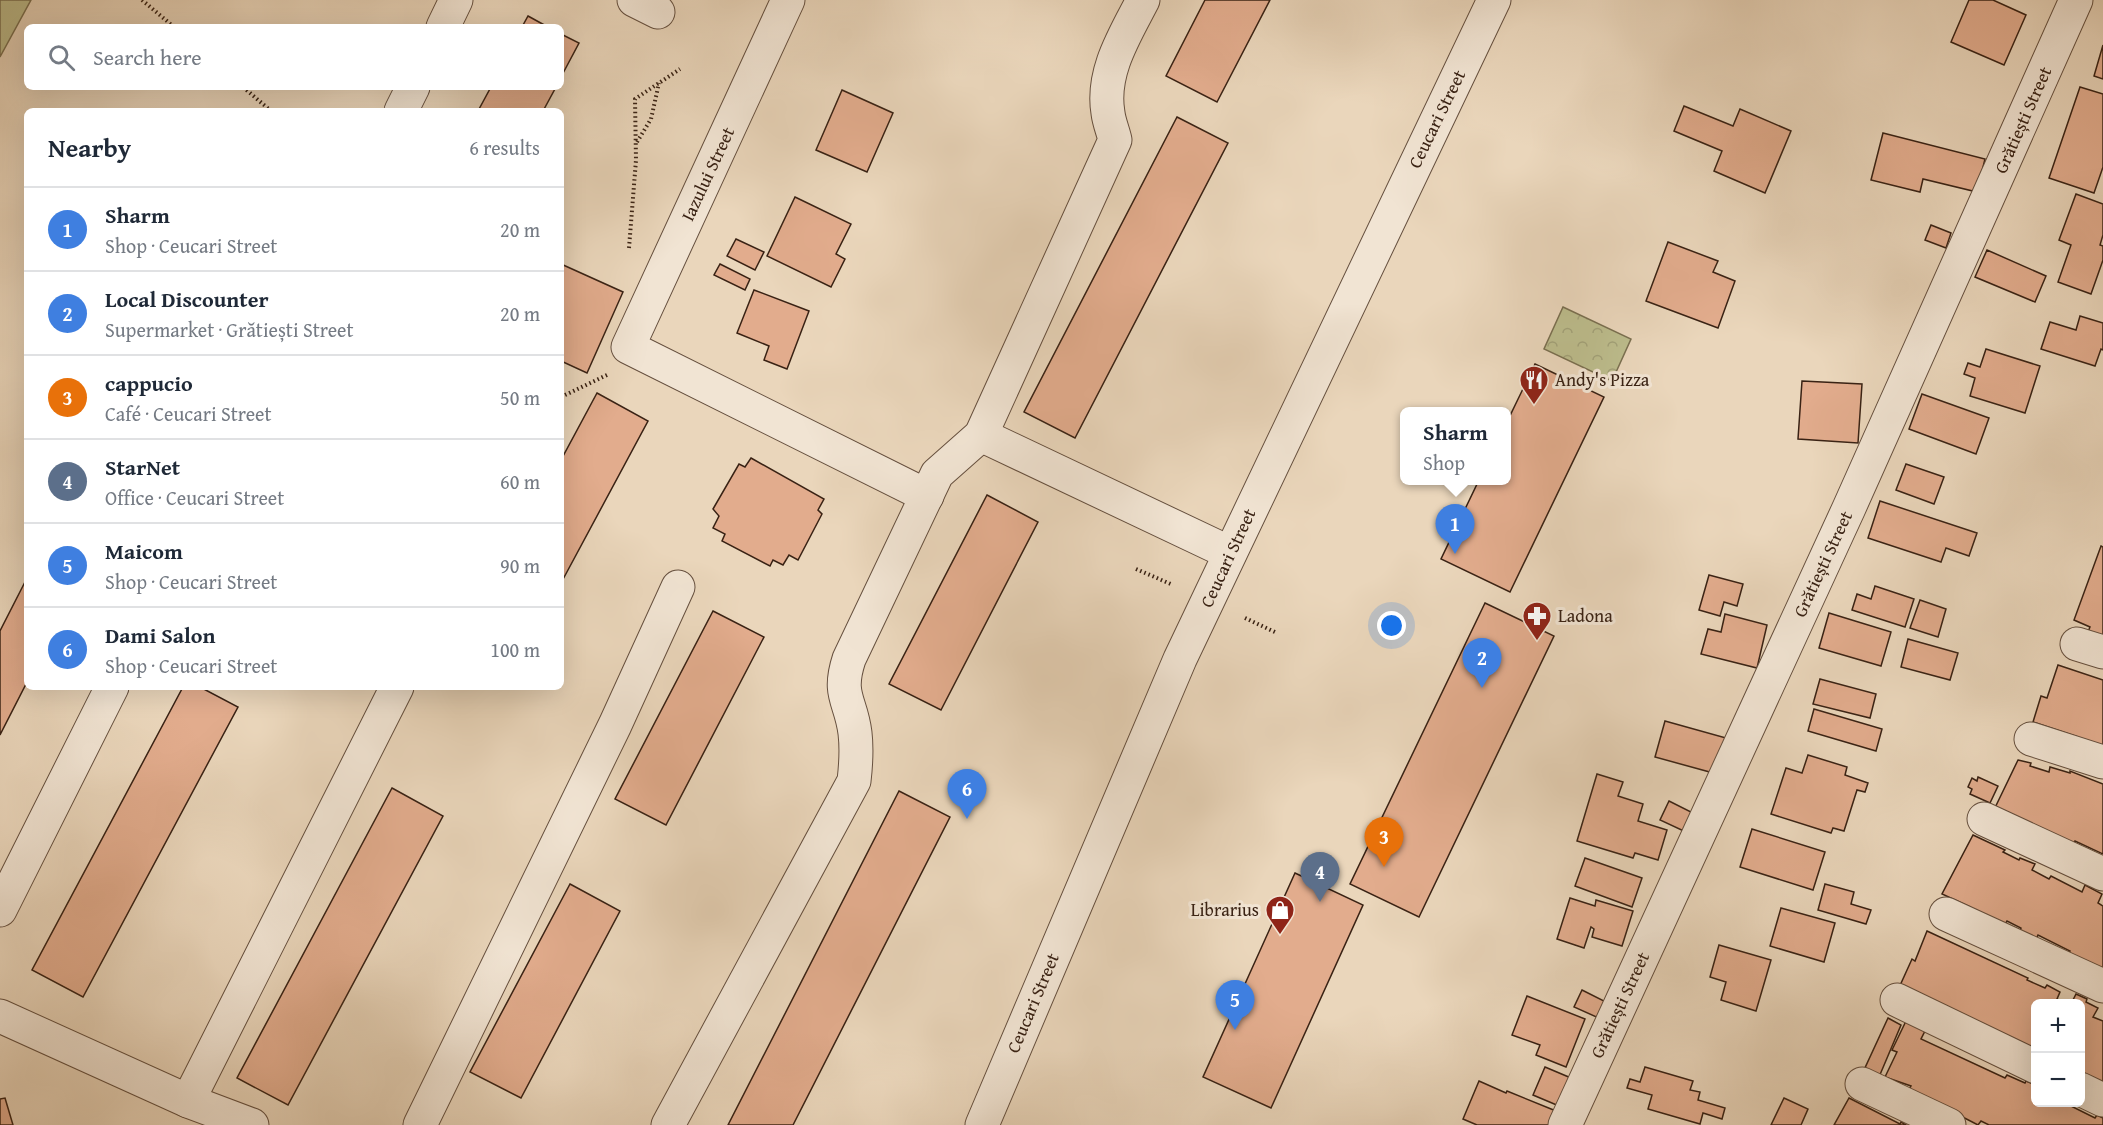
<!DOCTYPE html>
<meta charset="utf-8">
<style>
:root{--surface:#fff;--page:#f2f2f3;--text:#1f2937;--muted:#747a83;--line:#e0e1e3;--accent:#8f2418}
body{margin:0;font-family:"Gentium Book Plus",serif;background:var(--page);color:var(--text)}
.controls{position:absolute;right:18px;bottom:18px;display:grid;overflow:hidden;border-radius:9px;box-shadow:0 6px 24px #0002}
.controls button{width:54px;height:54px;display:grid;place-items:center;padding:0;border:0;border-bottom:2px solid var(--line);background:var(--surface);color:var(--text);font:30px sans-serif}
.you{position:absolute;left:1392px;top:626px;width:21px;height:21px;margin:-15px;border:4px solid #fff;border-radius:50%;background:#1a73e8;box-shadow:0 0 0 9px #1a73e833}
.badge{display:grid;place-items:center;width:39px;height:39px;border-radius:50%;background:var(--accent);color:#fff;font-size:20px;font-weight:700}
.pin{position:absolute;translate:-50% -50px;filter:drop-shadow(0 2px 3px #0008)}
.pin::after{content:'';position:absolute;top:32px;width:21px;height:18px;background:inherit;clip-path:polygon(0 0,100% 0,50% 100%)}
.popup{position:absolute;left:1400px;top:407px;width:111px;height:78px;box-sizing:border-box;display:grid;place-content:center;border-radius:9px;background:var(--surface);filter:drop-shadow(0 2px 4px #0005);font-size:20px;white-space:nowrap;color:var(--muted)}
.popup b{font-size:22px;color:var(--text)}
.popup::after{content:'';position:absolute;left:50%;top:100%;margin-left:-12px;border:12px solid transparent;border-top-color:var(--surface)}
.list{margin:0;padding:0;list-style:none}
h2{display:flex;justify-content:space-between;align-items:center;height:78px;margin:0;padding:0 24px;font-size:26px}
h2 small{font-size:20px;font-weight:400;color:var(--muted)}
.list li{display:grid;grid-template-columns:39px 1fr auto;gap:18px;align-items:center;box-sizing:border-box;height:84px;padding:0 24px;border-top:2px solid var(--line)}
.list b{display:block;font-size:22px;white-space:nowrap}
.list p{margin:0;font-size:20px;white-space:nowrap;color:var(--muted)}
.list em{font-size:20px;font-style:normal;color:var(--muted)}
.icon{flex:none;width:33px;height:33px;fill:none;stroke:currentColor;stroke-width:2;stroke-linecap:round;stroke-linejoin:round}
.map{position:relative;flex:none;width:2103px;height:1125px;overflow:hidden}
.search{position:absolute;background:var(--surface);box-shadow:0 6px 24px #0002;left:24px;top:24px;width:540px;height:66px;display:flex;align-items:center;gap:15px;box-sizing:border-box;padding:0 21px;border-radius:9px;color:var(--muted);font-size:22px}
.panel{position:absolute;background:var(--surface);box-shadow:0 6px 24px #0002;left:24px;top:108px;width:540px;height:582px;border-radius:9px}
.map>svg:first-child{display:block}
</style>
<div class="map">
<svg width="2103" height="1125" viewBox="0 0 2103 1125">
<defs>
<pattern id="park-crowns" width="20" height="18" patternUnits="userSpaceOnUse" patternTransform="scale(1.5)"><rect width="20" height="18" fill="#bcbc8c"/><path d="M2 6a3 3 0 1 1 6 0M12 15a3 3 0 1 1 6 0" fill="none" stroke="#a2a178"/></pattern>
</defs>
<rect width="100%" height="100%" fill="#ead6bb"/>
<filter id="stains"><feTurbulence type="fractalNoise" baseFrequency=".00333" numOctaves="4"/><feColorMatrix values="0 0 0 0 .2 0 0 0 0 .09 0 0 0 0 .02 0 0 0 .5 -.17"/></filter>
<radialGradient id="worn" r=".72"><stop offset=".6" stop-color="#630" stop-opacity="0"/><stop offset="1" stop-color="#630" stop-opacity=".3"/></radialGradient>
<polygon fill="url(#park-crowns)" stroke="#7a6f50" stroke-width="1.5" points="1563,307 1631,339 1612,381 1544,349"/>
<polygon fill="#bcbc8c" stroke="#7a6f50" stroke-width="1.5" points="0,0 31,0 0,57"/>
<g fill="#e2ac8d" stroke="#392214" stroke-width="1.5">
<polygon points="1205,0 1270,0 1217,102 1166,76"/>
<polygon points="1969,0 1993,0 2026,15 2004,65 1951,42"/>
<polygon points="528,16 548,27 522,27"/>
<polygon points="561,34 579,43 561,77"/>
<polygon points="2103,45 2103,79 2094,76"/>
<polygon points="491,87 556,87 543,111 478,111"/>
<polygon points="2080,87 2103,94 2103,167 2094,193 2049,178"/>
<polygon points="842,90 893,113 867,172 816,150"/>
<polygon points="1684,106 1733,126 1740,109 1791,131 1765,193 1714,171 1722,151 1674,131"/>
<polygon points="1177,117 1228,143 1075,438 1024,412"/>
<polygon points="1883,133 1985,159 1977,192 1923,179 1920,192 1871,180"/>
<polygon points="2076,194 2103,204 2103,235 2100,245 2103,246 2103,260 2091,294 2058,282 2071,245 2059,240"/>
<polygon points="795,197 851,224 836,254 845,259 831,287 767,256"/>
<polygon points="1931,225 1951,233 1946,248 1925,240"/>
<polygon points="736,239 764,252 755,270 727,256"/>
<polygon points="1668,242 1718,261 1713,272 1735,281 1718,328 1646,301"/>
<polygon points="1987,250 2046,276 2035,302 1975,277"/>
<polygon points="561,264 623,292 587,373 561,361"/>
<polygon points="720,264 750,279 745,290 714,275"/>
<polygon points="754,290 809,311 787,369 764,360 769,346 737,333"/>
<polygon points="2080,316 2103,323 2103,350 2101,349 2095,366 2041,349 2050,322 2076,330"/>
<polygon points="1986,349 2040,366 2025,413 1970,396 1975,378 1964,374 1968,363 1980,367"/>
<polygon points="1535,364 1604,397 1510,592 1441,559 1479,480 1506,480 1506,424"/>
<polygon points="1802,381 1862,384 1858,443 1798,439"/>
<polygon points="597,393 648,421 561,583 561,460"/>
<polygon points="1922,394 1989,418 1976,454 1909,429"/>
<polygon points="751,458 824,499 818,510 822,514 798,560 789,555 783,565 773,560 770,566 722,541 725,534 713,528 719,516 713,509 739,464 745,467"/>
<polygon points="1906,464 1944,477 1934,504 1896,490"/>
<polygon points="987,495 1038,522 941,710 889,684"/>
<polygon points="1880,501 1977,533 1969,556 1946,548 1941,562 1868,538"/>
<polygon points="2101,546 2103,547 2103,637 2088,632 2090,627 2074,620"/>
<polygon points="1709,575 1743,584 1737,606 1724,602 1720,616 1699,610"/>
<polygon points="27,578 27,682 0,735 0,631"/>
<polygon points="1875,586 1914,599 1905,627 1852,610 1857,594 1871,599"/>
<polygon points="1920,600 1946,609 1938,637 1910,628"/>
<polygon points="1485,603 1554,636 1419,917 1350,884"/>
<polygon points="713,611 764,637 666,825 615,799"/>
<polygon points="1829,613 1891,632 1881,666 1819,648"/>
<polygon points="1725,614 1767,625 1757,668 1701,654 1708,629 1721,632"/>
<polygon points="1908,639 1958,653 1950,680 1901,667"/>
<polygon points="2058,665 2103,680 2103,749 2077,740 2078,737 2033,722 2041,696 2047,698"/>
<polygon points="1820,679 1876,694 1870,718 1813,704"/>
<polygon points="183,687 200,687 238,707 83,997 32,970"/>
<polygon points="1814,709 1882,729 1876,751 1808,731"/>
<polygon points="1665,721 1726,738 1717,774 1655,757"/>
<polygon points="1808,755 1847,767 1845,775 1868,783 1865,792 1857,790 1844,831 1833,828 1831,833 1771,814 1786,768 1802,773"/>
<polygon points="2018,760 2031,763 2030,766 2049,772 2050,767 2070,773 2070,771 2103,784 2103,854 2075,841 2072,847 1991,816"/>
<polygon points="1597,774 1623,782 1618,796 1643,804 1638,821 1667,830 1658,860 1635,853 1633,858 1577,841"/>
<polygon points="1978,777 1998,786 1990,803 1970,794 1972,789 1968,787 1972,778 1977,781"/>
<polygon points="392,788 443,816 288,1105 237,1078"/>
<polygon points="899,791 950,817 793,1125 728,1125"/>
<polygon points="1669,801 1697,815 1688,833 1660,820"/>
<polygon points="1752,829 1825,852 1813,890 1740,867"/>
<polygon points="1973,835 2005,850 2003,852 2019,860 2020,858 2035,864 2032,870 2049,879 2051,876 2082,892 2085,885 2102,894 2098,903 2103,906 2103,969 2066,958 2070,951 2038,935 2034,944 2018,936 2021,928 2007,921 2001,932 1970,907 1942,894"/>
<polygon points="1585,858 1642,878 1632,907 1575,886"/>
<polygon points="1295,873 1363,905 1271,1108 1203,1077"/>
<polygon points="570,884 620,911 521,1098 470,1072"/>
<polygon points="1825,884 1854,892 1851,904 1871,910 1866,924 1818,910"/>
<polygon points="1570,898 1595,906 1596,900 1633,911 1622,946 1592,937 1594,929 1591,927 1584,948 1557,939"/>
<polygon points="1781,908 1835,923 1824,962 1770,946"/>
<polygon points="1927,931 2028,978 2027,980 2045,988 2047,985 2060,992 2057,999 2067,1004 2036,1004 2036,1053 1898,990 1912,959 1915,961"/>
<polygon points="1719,945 1771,960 1756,1011 1721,1000 1726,982 1710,977"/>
<polygon points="1582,990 1608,1003 1601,1019 1574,1007"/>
<polygon points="2076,994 2087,999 2086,1002 2098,1008 2093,1017 2103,1021 2103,1083 2080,1073 2080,1004 2071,1004"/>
<polygon points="1527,996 1585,1019 1566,1067 1536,1055 1540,1045 1512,1035"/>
<polygon points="1888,1018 1901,1025 1879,1077 1864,1070"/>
<polygon points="1907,1019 1926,1029 1921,1039 2005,1078 2007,1075 2025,1083 2026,1081 2036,1085 2036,1102 2063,1102 2095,1118 2097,1115 2103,1118 2103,1125 1989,1125 1981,1121 1978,1125 1951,1111 1905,1097 1911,1086 1885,1077 1897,1052 1892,1050"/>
<polygon points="1545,1067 1571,1078 1559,1106 1533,1095"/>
<polygon points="1645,1067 1693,1081 1690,1090 1700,1092 1698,1100 1725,1108 1722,1119 1703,1113 1700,1124 1648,1109 1652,1095 1627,1088 1630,1079 1640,1082"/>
<polygon points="1479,1081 1506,1093 1507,1091 1556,1111 1550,1125 1477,1125 1463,1119"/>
<polygon points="5,1098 13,1125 0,1125 0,1099"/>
<polygon points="1784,1098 1808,1109 1801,1125 1771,1125"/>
<polygon points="1849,1098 1900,1124 1901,1122 1906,1125 1834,1125"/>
</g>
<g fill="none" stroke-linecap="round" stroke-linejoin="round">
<g stroke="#654f3e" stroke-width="35">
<g id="minor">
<polyline points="634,0 658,12"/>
<polyline points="788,0 628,347 927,496"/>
<polyline points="443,27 456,0"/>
<polyline points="401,111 413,87"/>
<polyline points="981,435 1230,553"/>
<polyline points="2077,644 2103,652"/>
<polyline points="2031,739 2103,762"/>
<polyline points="1984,819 2103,874"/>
<polyline points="0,910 112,687"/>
<polyline points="1946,914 2103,986"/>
<polyline points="1897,1000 2036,1067"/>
<polyline points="0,1016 188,1101 252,1125"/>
<polyline points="1862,1084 1949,1125"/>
<polyline points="2080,1089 2103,1100"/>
<polyline points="188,1101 397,687"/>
<polyline points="420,1125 615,725 678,587"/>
<path d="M668 1125 854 781C856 764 857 750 855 733 851 700 837 696 849 659L937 474 981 435 1115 140C1113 131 1109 122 1108 113 1101 72 1125 35 1143 0"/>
<polyline points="982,1125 1180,659 1494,0"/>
<polyline points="1565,1125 1849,508 2076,0"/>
</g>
</g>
<g stroke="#392214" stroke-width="4" stroke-dasharray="1.5 3" stroke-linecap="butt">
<polyline points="142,0 174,27"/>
<polyline points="243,87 271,111"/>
<polyline points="637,142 651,119 659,83"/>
<polyline points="629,248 636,160 635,99 680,69"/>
<polyline points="561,397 609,374"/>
<polyline points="1136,569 1173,585"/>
<polyline points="1245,618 1277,633"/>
</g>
<use href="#minor" stroke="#f1e4d3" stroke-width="33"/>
</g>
<defs>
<g id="restaurant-pin" transform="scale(1.5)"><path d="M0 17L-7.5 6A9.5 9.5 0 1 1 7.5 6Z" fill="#8f2418" stroke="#f1e4d3"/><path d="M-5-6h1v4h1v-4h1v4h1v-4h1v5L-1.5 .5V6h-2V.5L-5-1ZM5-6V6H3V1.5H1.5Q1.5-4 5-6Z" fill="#fff"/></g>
<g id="pharmacy-pin" transform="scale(1.5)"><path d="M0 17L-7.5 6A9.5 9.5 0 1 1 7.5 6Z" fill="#8f2418" stroke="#f1e4d3"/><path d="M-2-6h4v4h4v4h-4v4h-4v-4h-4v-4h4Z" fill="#fff"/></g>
<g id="shop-pin" transform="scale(1.5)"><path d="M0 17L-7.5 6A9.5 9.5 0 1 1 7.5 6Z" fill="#8f2418" stroke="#f1e4d3"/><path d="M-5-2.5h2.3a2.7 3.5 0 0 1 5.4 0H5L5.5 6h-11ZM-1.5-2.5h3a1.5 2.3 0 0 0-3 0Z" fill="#fff"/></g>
</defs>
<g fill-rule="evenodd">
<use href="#restaurant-pin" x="1534" y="380"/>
<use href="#pharmacy-pin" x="1537" y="616"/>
<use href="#shop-pin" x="1280" y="910"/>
</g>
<g text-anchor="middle" stroke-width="6" stroke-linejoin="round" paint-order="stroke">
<g font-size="18" fill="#392214" stroke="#f1e4d3">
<text transform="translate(1437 119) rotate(-64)" y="6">Ceucari Street</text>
<text transform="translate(2023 120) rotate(-66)" y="6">Grătiești Street</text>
<text transform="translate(708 174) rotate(-65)" y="6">Iazului Street</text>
<text transform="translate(1228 558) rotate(-65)" y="6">Ceucari Street</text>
<text transform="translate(1823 564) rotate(-65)" y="6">Grătiești Street</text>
<text transform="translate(1033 1003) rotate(-67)" y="6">Ceucari Street</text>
<text transform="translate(1620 1005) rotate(-65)" y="6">Grătiești Street</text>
</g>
<g font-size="18" fill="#392214" stroke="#f1e4d3" text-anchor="start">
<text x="1555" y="386">Andy's Pizza</text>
<text x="1558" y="622">Ladona</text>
<text x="1259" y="916" text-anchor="end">Librarius</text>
</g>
</g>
<rect width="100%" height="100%" filter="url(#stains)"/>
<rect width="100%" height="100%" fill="url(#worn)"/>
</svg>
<div class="controls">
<button>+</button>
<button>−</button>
</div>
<div class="you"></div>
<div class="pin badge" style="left:1455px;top:554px;background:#3f7fe0">1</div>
<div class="popup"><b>Sharm</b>Shop</div>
<div class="pin badge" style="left:1482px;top:688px;background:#3f7fe0">2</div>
<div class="pin badge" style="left:1384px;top:867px;background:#e8710a">3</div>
<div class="pin badge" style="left:1320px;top:902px;background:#5c6f8a">4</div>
<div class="pin badge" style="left:1235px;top:1030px;background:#3f7fe0">5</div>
<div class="pin badge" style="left:967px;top:819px;background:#3f7fe0">6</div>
<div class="search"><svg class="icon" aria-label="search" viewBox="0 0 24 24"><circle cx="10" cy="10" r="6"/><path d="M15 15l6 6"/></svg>Search here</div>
<section class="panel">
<h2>Nearby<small>6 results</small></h2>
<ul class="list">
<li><span class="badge" style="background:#3f7fe0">1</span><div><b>Sharm</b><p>Shop · Ceucari Street</p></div><em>20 m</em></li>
<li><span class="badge" style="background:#3f7fe0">2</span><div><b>Local Discounter</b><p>Supermarket · Grătiești Street</p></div><em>20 m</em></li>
<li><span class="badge" style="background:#e8710a">3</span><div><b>cappucio</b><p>Café · Ceucari Street</p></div><em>50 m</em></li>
<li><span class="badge" style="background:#5c6f8a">4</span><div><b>StarNet</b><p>Office · Ceucari Street</p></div><em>60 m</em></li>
<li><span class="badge" style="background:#3f7fe0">5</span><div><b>Maicom</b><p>Shop · Ceucari Street</p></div><em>90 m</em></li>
<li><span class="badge" style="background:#3f7fe0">6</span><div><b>Dami Salon</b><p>Shop · Ceucari Street</p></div><em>100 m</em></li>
</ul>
</section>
</div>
